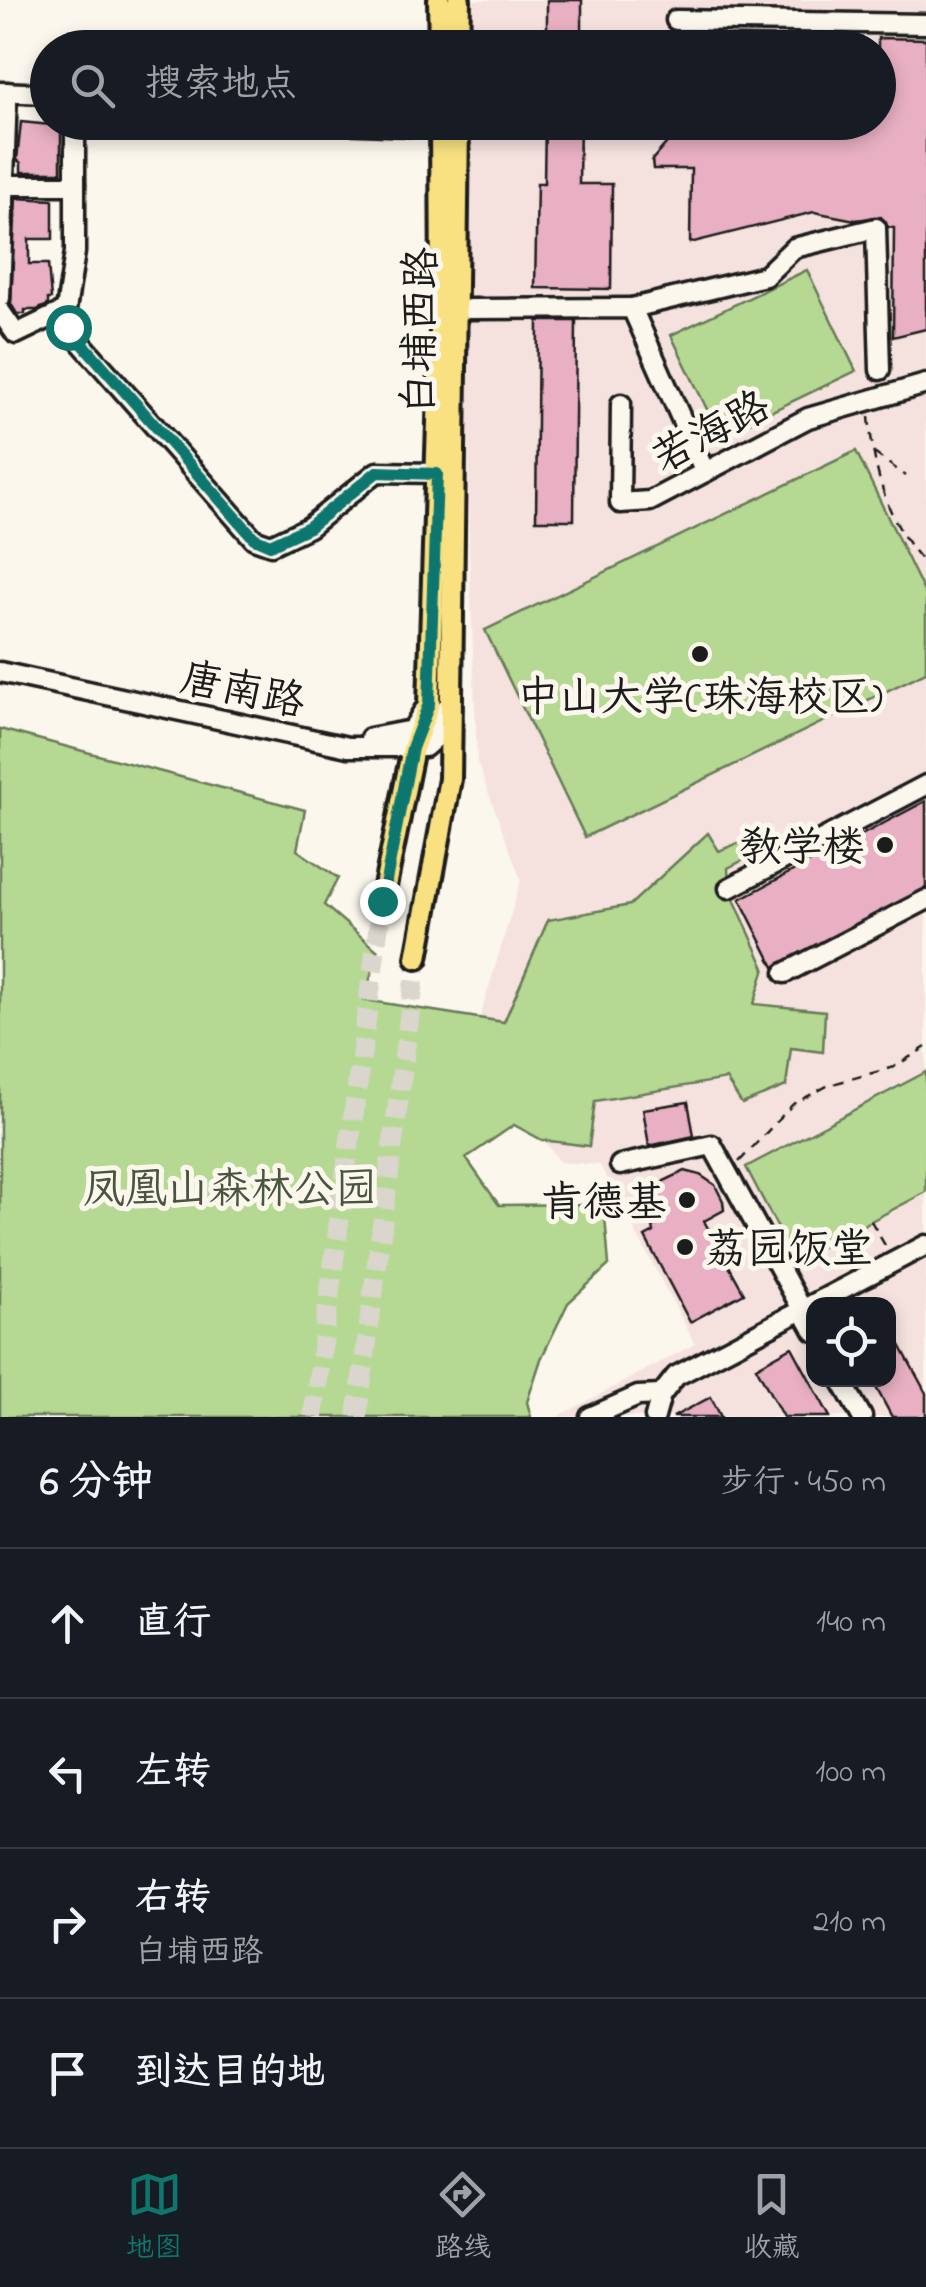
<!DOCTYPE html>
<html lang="zh">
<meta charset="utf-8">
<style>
:root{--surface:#171b24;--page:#20242c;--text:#f1f3f6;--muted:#9ea1a6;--line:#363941;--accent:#0f766e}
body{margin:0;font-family:"Indie Flower","LXGW WenKai TC",sans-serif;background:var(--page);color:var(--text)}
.controls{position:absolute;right:30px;bottom:30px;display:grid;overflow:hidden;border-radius:20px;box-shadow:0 5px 15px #0003}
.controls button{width:90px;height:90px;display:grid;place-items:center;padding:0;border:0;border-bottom:2px solid var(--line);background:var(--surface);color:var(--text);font:50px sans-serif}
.stop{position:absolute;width:30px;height:30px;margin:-22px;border:8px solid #0f766e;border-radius:50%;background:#fff}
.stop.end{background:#0f766e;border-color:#fff;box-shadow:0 2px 10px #0008}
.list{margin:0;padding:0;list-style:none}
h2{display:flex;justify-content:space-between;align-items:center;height:130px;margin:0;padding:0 40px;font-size:42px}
h2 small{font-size:32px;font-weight:400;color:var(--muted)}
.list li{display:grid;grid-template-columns:65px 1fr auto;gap:30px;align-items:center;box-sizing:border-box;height:150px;padding:0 40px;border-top:2px solid var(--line)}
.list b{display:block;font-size:38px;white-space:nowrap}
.list p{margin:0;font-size:32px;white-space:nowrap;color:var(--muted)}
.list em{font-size:32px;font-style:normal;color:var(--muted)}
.icon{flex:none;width:55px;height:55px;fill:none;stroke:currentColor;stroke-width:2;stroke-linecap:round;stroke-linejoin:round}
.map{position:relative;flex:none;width:926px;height:1417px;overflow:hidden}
.search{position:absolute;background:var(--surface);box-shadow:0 5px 15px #0003;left:30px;right:30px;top:30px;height:110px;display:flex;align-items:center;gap:25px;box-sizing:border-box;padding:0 35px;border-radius:55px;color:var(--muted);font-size:38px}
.sheet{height:730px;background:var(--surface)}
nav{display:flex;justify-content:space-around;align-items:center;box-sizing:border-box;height:140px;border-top:2px solid var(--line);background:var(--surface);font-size:28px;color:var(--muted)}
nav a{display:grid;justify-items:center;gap:5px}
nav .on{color:var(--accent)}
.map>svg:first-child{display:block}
</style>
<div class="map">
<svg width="926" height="1417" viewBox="0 0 926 1417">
<rect width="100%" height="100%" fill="#fbf7ec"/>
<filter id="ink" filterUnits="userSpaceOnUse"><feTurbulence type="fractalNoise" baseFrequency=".01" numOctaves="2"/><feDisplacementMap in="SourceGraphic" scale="20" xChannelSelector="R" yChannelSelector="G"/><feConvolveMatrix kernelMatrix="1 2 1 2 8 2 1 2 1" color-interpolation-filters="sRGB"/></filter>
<g filter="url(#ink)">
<path fill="#f5e2df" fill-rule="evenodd" d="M468 0H926V1417H557L695 1344 600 1165 560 1162 472 1044 521 880 477 762 469 547 468 123 878 122V48L468 47ZM814 1304H888V1380H814Z"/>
<g fill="#b5d993" stroke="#687a58" stroke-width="2.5">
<polygon points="807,270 856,371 720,436 671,335"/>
<polygon points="856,451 926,596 926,672 585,837 485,630"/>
<polygon points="0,729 305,810 297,850 338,878 324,905 378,951 364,1000 504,1022 548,920 630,905 708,833 719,851 748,839 753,855 728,868 729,888 765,968 754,1004 825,1011 823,1052 791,1048 786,1086 742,1104 726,1079 595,1101 589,1146 542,1140 514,1125 466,1158 499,1205 604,1204 609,1265 568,1303 541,1359 527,1402 531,1417 0,1417"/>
<polygon points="926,1072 926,1192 795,1261 746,1167"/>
</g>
<g fill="#e8b0c2" stroke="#1c1c1c" stroke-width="2.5">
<rect x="547" y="0" width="35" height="48"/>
<polygon points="701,35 862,38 862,48 701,48"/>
<polygon points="878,38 926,39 926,329 893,337 894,228 888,227 881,217 855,220 814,212 690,243 691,169 653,169 652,160 685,122 878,122"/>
<polygon points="21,122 61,126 61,172 21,172 21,163 17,160"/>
<polygon points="545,122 580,122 579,184 612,184 611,289 535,288 537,183 544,183"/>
<polygon points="16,198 53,200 53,239 29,239 29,264 48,264 51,299 48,299 48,305 37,310 25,310 25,314 17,314 11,304"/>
<polygon points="538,321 576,321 574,520 536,520"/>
<polygon points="926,801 926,888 774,967 740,899"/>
<polygon points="688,1102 694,1136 649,1146 643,1109"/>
<polygon points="685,1171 700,1175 715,1185 723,1201 724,1210 704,1221 744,1293 690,1322 645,1237 654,1232 649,1205 656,1192 664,1181"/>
<polygon points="888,1323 926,1393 926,1417 892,1417 872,1380 888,1380"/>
<polygon points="792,1347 830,1417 783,1417 756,1367"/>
<polygon points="711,1397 721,1417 673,1417"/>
</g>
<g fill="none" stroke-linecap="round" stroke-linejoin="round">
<g stroke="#dad6cd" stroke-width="20" stroke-dasharray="20 10" stroke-linecap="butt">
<polyline points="313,1417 382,901"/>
<polyline points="357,1417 417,958"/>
</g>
<g stroke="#1c1c1c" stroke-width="25">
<g id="minor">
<polyline points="676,20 926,24"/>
<polyline points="0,92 48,94"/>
<polyline points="310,122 441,127"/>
<polyline points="4,185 75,185"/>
<polyline points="0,298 7,92"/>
<polyline points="632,308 765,276 794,248 876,228 880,370"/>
<polyline points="469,309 632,308 705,472"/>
<polyline points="0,311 16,334 66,310 75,252 75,122"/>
<polyline points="67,327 254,539 271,545 309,527 377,472 437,473"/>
<polyline points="621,404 620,503 650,501 808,418 926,384"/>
<polyline points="0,672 348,747 425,747 435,738 448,706"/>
<polyline points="370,738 412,730 423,712"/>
<polyline points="729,888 926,785"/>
<polyline points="785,973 926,900"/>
<polyline points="620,1165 712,1145 814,1331"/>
<polyline points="841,1380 862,1417"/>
<polyline points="590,1417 638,1396 661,1395"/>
<polyline points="655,1417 661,1395 676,1376 926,1245"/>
</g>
</g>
<g stroke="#1c1c1c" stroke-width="28">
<g id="major">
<polyline points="439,0 440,48"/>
<polyline points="458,48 459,0"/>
<polyline points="382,901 413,748 429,704 442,297 441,122"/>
<polyline points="417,958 450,779 458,122"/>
</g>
</g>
<g stroke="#1c1c1c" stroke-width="2.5" stroke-dasharray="10 8" stroke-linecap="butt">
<path d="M869 416C873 470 888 525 926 565"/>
<polyline points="874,453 906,476"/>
<polyline points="739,1162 793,1104 829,1085 894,1067 926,1047"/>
<polyline points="871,1221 886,1247"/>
</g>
<use href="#minor" stroke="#fbf7ec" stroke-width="18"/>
<use href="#major" stroke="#f9e181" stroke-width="20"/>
</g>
</g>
<g fill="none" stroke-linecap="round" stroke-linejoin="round" filter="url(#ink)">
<polyline stroke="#0f766e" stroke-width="12" points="68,327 254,538 270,545 309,527 377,472 437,474 429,704 412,748 382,901"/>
</g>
<g fill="#1c1c1c" stroke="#fbf7ec" stroke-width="4">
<circle cx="700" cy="654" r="10"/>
<circle cx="885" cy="845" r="10"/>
<circle cx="687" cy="1200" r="10"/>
<circle cx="685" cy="1247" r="10"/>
</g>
<g text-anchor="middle" stroke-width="10" stroke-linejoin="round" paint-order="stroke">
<g font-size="42" fill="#1c1c1c" stroke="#fbf7ec">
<text transform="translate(418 331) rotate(-89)" y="15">白埔西路</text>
<text transform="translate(710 430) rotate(-28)" y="15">若海路</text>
<text transform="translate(243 688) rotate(12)" y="15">唐南路</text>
</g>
<g font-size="42" fill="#1c1c1c" stroke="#fbf7ec" text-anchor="end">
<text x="700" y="710" text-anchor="middle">中山大学(珠海校区)</text>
<text x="865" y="860">教学楼</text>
<text x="667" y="1215">肯德基</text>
<text x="705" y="1262" text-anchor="start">荔园饭堂</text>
</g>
<g font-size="42" fill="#4a5540" stroke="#fbf7ec">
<text x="230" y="1202">凤凰山森林公园</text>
</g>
</g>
</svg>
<div class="controls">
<button><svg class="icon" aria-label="locate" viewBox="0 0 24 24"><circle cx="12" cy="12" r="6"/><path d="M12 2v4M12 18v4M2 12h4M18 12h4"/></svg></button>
</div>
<div class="stop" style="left:68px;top:327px"></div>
<div class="stop end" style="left:382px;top:901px"></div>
<div class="search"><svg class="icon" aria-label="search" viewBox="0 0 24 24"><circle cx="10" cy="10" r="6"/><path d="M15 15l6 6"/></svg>搜索地点</div>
</div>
<section class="sheet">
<h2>6 分钟<small>步行 · 450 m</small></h2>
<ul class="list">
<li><svg class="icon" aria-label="ahead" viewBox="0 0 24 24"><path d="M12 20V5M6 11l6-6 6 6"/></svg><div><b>直行</b></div><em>140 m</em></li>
<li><svg class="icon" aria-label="left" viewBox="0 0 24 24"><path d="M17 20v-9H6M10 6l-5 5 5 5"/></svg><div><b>左转</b></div><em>100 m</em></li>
<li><svg class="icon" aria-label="right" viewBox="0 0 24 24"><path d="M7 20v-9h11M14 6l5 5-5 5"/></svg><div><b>右转</b><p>白埔西路</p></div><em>210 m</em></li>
<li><svg class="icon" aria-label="arrive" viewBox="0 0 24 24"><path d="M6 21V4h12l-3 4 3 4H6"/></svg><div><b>到达目的地</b></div></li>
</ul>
</section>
<nav>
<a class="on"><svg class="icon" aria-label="map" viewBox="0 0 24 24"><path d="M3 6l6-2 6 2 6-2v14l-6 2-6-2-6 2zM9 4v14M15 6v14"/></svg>地图</a>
<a><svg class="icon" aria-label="directions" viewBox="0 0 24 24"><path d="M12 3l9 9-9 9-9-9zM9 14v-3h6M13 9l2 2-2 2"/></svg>路线</a>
<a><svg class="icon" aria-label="saved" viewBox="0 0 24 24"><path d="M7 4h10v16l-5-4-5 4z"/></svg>收藏</a>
</nav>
